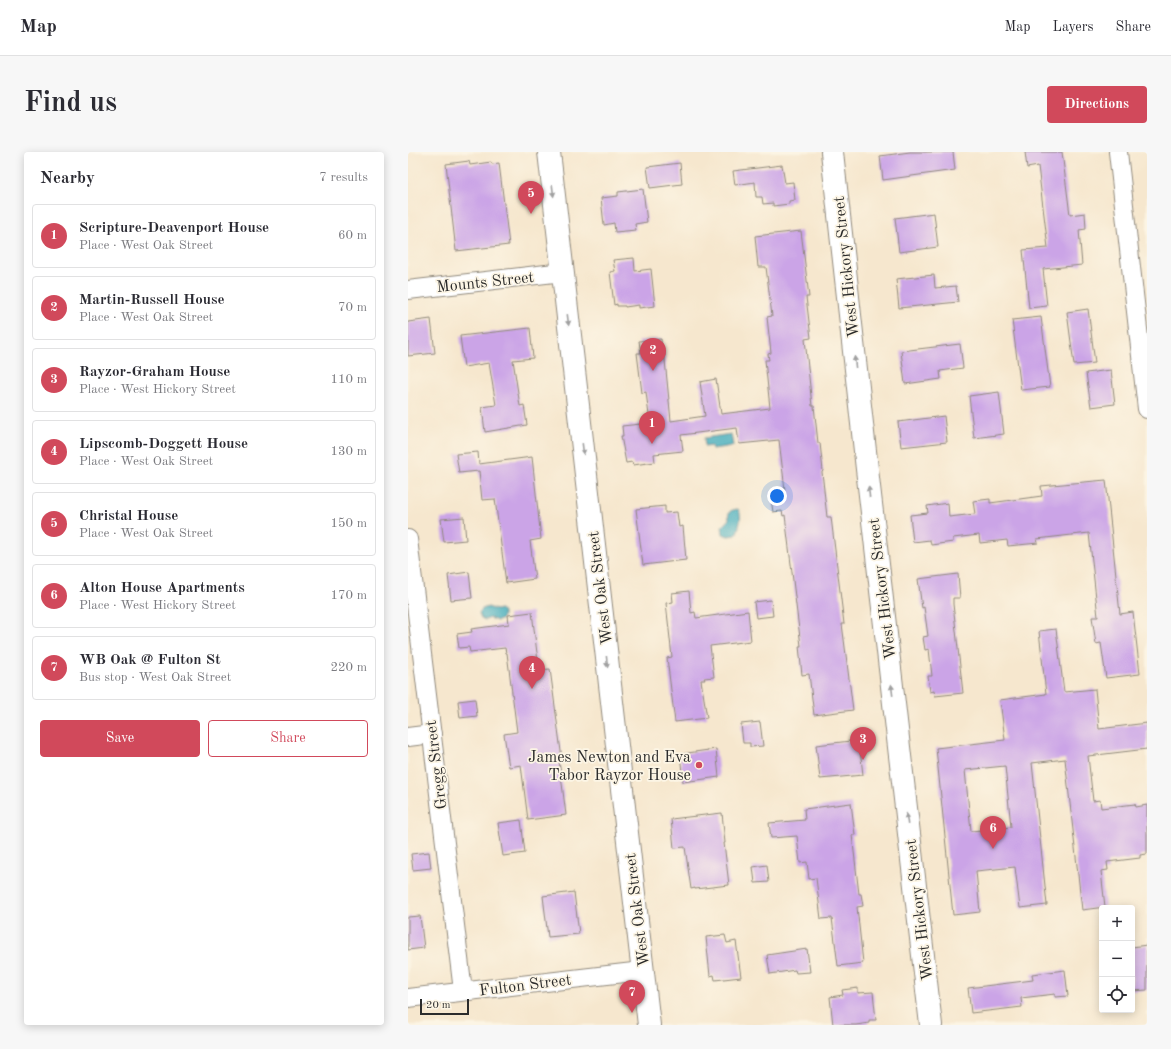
<!DOCTYPE html>
<meta charset="utf-8">
<style>
:root{--surface:#fff;--page:#f7f7f7;--text:#2b2b33;--muted:#7c7c81;--line:#e1e1e2;--accent:#d1495b}
body{margin:0;font-family:"Old Standard TT",serif;background:var(--page);color:var(--text)}
.controls{position:absolute;right:12px;bottom:12px;display:grid;overflow:hidden;border-radius:4px;box-shadow:0 2px 10px #0003}
.controls button{width:36px;height:36px;display:grid;place-items:center;padding:0;border:0;border-bottom:1px solid var(--line);background:var(--surface);color:var(--text);font:20px sans-serif}
.scale{position:absolute;left:12px;bottom:10px;width:49px;box-sizing:border-box;padding-left:4px;border:2px solid #2b2b2b;border-top:0;font-size:11px;line-height:14px;white-space:nowrap;color:#2b2b2b;-webkit-text-stroke:3px #fcf5e5;paint-order:stroke}
.you{position:absolute;left:369px;top:344px;width:14px;height:14px;margin:-10px;border:3px solid #fff;border-radius:50%;background:#1a73e8;box-shadow:0 0 0 6px #1a73e833}
.badge{display:grid;place-items:center;width:26px;height:26px;border-radius:50%;background:var(--accent);color:#fff;font-size:13px;font-weight:700}
.pin{position:absolute;translate:-50% -33px;filter:drop-shadow(0 1px 2px #0008)}
.pin::after{content:'';position:absolute;top:21px;width:14px;height:12px;background:inherit;clip-path:polygon(0 0,100% 0,50% 100%)}
.list{margin:0;padding:0;list-style:none}
h2{display:flex;justify-content:space-between;align-items:center;height:52px;margin:0;padding:0 16px;font-size:17px}
h2 small{font-size:13px;font-weight:400;color:var(--muted)}
.list li{display:grid;grid-template-columns:26px 1fr auto;gap:12px;align-items:center;box-sizing:border-box;height:64px;margin:0 8px 8px;padding:0 8px;border:1px solid var(--line);border-radius:4px}
.list b{display:block;font-size:15px;white-space:nowrap}
.list p{margin:0;font-size:13px;white-space:nowrap;color:var(--muted)}
.list em{font-size:13px;font-style:normal;color:var(--muted)}
.actions{display:flex;gap:8px;padding:12px 16px}
.actions a{flex:1;padding:9px 0;border:1px solid var(--accent);border-radius:4px;text-align:center;font-size:14px;color:var(--accent)}
.actions .main{background:var(--accent);color:#fff}
.icon{flex:none;width:22px;height:22px;fill:none;stroke:currentColor;stroke-width:2;stroke-linecap:round;stroke-linejoin:round}
.map{position:relative;flex:none;width:739px;height:873px;overflow:hidden;border-radius:4px}
header{display:flex;align-items:center;gap:24px;box-sizing:border-box;height:56px;padding:0 20px;background:var(--surface);border-bottom:1px solid var(--line)}
header strong{font-size:19px}
nav{display:flex;gap:22px;margin-inline-start:auto;font-size:14px}
.intro{display:flex;align-items:center;justify-content:space-between;box-sizing:border-box;height:96px;padding:0 24px}
h1{margin:0;font-size:28px}
.button{padding:10px 18px;border-radius:4px;background:var(--accent);color:#fff;font-size:14px;font-weight:700}
main{display:flex;gap:24px;padding:0 24px}
aside{flex:1;background:var(--surface);border-radius:4px;box-shadow:0 2px 10px #0003}
.map>svg:first-child{display:block}
</style>
<header>
<strong>Map</strong>
<nav><a>Map</a><a>Layers</a><a>Share</a></nav>
</header>
<div class="intro"><h1>Find us</h1><a class="button">Directions</a></div>
<main>
<aside>
<h2>Nearby<small>7 results</small></h2>
<ul class="list">
<li><span class="badge">1</span><div><b>Scripture-Deavenport House</b><p>Place · West Oak Street</p></div><em>60 m</em></li>
<li><span class="badge">2</span><div><b>Martin-Russell House</b><p>Place · West Oak Street</p></div><em>70 m</em></li>
<li><span class="badge">3</span><div><b>Rayzor-Graham House</b><p>Place · West Hickory Street</p></div><em>110 m</em></li>
<li><span class="badge">4</span><div><b>Lipscomb-Doggett House</b><p>Place · West Oak Street</p></div><em>130 m</em></li>
<li><span class="badge">5</span><div><b>Christal House</b><p>Place · West Oak Street</p></div><em>150 m</em></li>
<li><span class="badge">6</span><div><b>Alton House Apartments</b><p>Place · West Hickory Street</p></div><em>170 m</em></li>
<li><span class="badge">7</span><div><b>WB Oak @ Fulton St</b><p>Bus stop · West Oak Street</p></div><em>220 m</em></li>
</ul>
<div class="actions"><a class="main">Save</a><a>Share</a></div>
</aside>
<div class="map">
<svg width="739" height="873" viewBox="0 0 739 873">
<rect width="100%" height="100%" fill="#fcf5e5"/>
<filter id="ink" filterUnits="userSpaceOnUse"><feTurbulence type="fractalNoise" baseFrequency=".025" numOctaves="2"/><feDisplacementMap in="SourceGraphic" scale="8" xChannelSelector="R" yChannelSelector="G"/><feConvolveMatrix kernelMatrix="1 2 1 2 8 2 1 2 1" color-interpolation-filters="sRGB"/></filter>
<filter id="wash" filterUnits="userSpaceOnUse"><feTurbulence type="fractalNoise" baseFrequency=".012" numOctaves="4" result="noise"/><feDisplacementMap in="SourceGraphic" scale="16" xChannelSelector="R" yChannelSelector="G"/><feGaussianBlur stdDeviation="0.9" result="paint"/><feColorMatrix in="noise" values="0 0 0 0 0 0 0 0 0 0 0 0 0 0 0 0 0 1.4 0 .05"/><feComposite in="paint" operator="in"/></filter>
<g filter="url(#wash)">
<rect width="100%" height="100%" fill="#f6e7ce"/>
<g fill="#3caabb" stroke="#346a73">
<polygon points="323,282 325,294 304,297 303,294 297,295 296,286"/>
<path d="M330 357C335 363 331 376 328 383L320 384 315 382 314 374 321 367C319 359 323 358 330 357Z"/>
<path d="M80 455 88 458 92 457C96 460 96 464 93 468L89 469 82 466 77 468 73 466 71 461 74 457Z"/>
</g>
<g id="blocks">
<g fill="#cba4e7" fill-rule="evenodd">
<polygon points="502,0 545,0 547,18 475,28 472,4"/>
<polygon points="617,0 654,0 662,63 677,61 678,77 671,78 674,113 635,117 639,154 621,156 615,98 640,96 630,14 619,16"/>
<polygon points="61,9 62,13 83,10 84,12 91,11 101,93 48,99 38,12"/>
<polygon points="272,11 274,32 242,36 239,15"/>
<polygon points="374,13 377,31 385,30 387,48 381,49 381,52 365,54 365,51 355,52 354,45 348,45 347,30 327,33 325,19"/>
<polygon points="235,37 239,70 227,72 228,78 207,80 206,71 196,73 193,46 210,44 210,40"/>
<polygon points="526,61 530,95 491,100 487,66"/>
<polygon points="393,79 401,145 398,145 403,186 397,187 404,254 406,254 410,291 412,291 415,319 414,320 419,365 423,365 436,472 434,472 445,558 406,563 401,522 394,523 391,494 393,494 377,363 375,364 374,359 365,360 362,340 377,338 371,288 331,292 329,276 273,283 275,299 246,302 247,310 225,313 224,310 218,311 213,284 215,284 214,274 242,271 238,240 234,241 229,201 233,201 231,189 253,187 254,198 256,198 263,269 297,264 292,230 308,227 313,262 362,256 357,208 361,208 360,202 363,201 359,165 364,164 358,115 350,115 347,84"/>
<polygon points="226,106 227,119 243,117 247,154 231,156 231,153 217,155 217,154 209,154 209,152 206,153 202,120 207,119 205,108"/>
<polygon points="526,123 527,136 548,134 550,150 491,156 488,127"/>
<polygon points="680,157 687,211 666,213 659,160"/>
<polygon points="633,165 642,235 613,238 604,168"/>
<polygon points="23,167 27,201 0,204 0,170"/>
<polygon points="122,176 125,206 105,208 112,254 116,253 119,273 77,280 74,255 88,253 81,211 56,215 52,184"/>
<polygon points="552,192 555,216 532,219 533,227 497,232 493,199"/>
<polygon points="703,218 707,252 683,255 678,221"/>
<polygon points="591,240 596,282 566,286 561,244"/>
<polygon points="536,264 539,290 493,295 490,270"/>
<polygon points="70,300 71,312 124,305 133,387 122,389 127,427 98,431 87,347 74,348 71,319 51,321 48,302"/>
<polygon points="698,328 712,462 725,460 732,522 698,526 693,491 688,492 684,465 690,465 681,381 629,387 630,391 600,394 599,388 572,391 571,383 545,386 545,390 523,393 522,388 505,390 502,363 520,361 519,354 540,351 541,365 567,362 565,349 582,347 582,351 634,344 633,334"/>
<polygon points="257,354 257,361 269,360 271,375 275,374 278,408 235,413 228,357"/>
<polygon points="56,365 58,388 36,390 33,367"/>
<polygon points="61,420 64,446 43,448 40,423"/>
<polygon points="550,422 552,446 545,446 545,452 555,541 527,544 526,539 522,540 520,524 524,524 521,497 517,498 515,485 520,484 516,455 514,456 510,427"/>
<polygon points="281,439 283,461 287,460 288,466 340,459 343,489 302,494 306,525 296,526 297,528 293,528 299,566 267,570 259,506 264,505 258,451 265,450 264,441"/>
<polygon points="363,448 365,464 348,466 346,450"/>
<polygon points="124,460 131,518 142,517 154,607 151,608 158,663 120,668 113,613 101,615 96,582 109,580 99,501 98,501 97,496 62,500 61,495 51,496 49,482 64,480 63,477 101,472 100,463"/>
<path d="M648 477 656 540 687 537 691 577 739 571V597L680 604 685 649 692 648 693 656 727 652 728 655 739 653V702L732 703V706L699 710 700 718 693 719 697 755 674 758 657 607 624 611 639 753 612 756 607 715 568 719 572 760 545 763 528 596 597 588 592 548 638 542 631 479ZM597 614 603 675 563 679 557 618Z"/>
<polygon points="67,547 69,564 52,566 50,549"/>
<polygon points="352,570 355,594 342,595 342,591 335,591 333,572"/>
<polygon points="451,588 455,623 412,627 408,593"/>
<polygon points="308,597 311,625 275,630 272,602"/>
<polygon points="443,651 447,683 444,683 451,742 453,742 455,754 449,755 455,811 430,814 424,766 413,767 408,726 401,727 399,710 392,711 389,684 363,686 361,671 397,668 396,657"/>
<polygon points="314,661 317,691 316,691 321,733 287,737 287,736 283,737 277,695 266,696 263,667"/>
<polygon points="113,668 117,701 95,704 90,671"/>
<polygon points="21,700 23,716 5,718 3,702"/>
<polygon points="359,713 361,730 347,731 345,715"/>
<polygon points="166,740 171,782 140,785 135,744"/>
<polygon points="12,764 16,796 0,798 0,765"/>
<polygon points="317,783 319,791 328,789 333,825 307,828 306,823 302,824 298,785"/>
<polygon points="739,793 739,838 724,839 724,795"/>
<polygon points="399,797 402,820 388,821 387,818 362,822 359,803"/>
<polygon points="657,818 660,844 647,845 647,842 613,846 614,855 563,861 560,836 625,828 624,822"/>
<polygon points="450,836 450,841 465,840 468,868 461,868 461,871 448,873 425,873 422,845 435,843 434,838"/>
</g>
</g>
</g>
<g filter="url(#ink)">
<use href="#blocks" fill-opacity="0" stroke="#90897c" stroke-width="1"/>
<g fill="none" stroke-linecap="round" stroke-linejoin="round">
<g stroke="#90897c" stroke-width="20">
<g id="minor">
<polyline points="710,0 739,257"/>
<polyline points="0,138 155,120"/>
<polyline points="0,387 55,839"/>
<polyline points="0,585 24,582"/>
<polyline points="0,846 234,819"/>
</g>
</g>
<g stroke="#90897c" stroke-width="24">
<g id="secondary">
<polyline points="141,0 241,873"/>
<polyline points="424,0 459,317 523,873"/>
</g>
</g>
<use href="#minor" stroke="#fff" stroke-width="18"/>
<use href="#secondary" stroke="#fff" stroke-width="22"/>
</g>
<defs><path id="oneway-solid" d="M-6-.8H1V-3.2L6.5 0L1 3.2V.8H-6Z"/></defs>
<g fill="#a0a0a0">
<use href="#oneway-solid" transform="translate(145 39) rotate(83)"/>
<use href="#oneway-solid" transform="translate(160 168) rotate(83)"/>
<use href="#oneway-solid" transform="translate(447 210) rotate(-96)"/>
<use href="#oneway-solid" transform="translate(175 297) rotate(83)"/>
<use href="#oneway-solid" transform="translate(461 340) rotate(-97)"/>
<use href="#oneway-solid" transform="translate(199 510) rotate(84)"/>
<use href="#oneway-solid" transform="translate(484 538) rotate(-97)"/>
<use href="#oneway-solid" transform="translate(499 667) rotate(-97)"/>
</g>
</g>
<circle fill="#d1495b" stroke="#fcf5e5" stroke-width="1.5" cx="291" cy="613" r="4"/>
<g text-anchor="middle" stroke-width="3.5" stroke-linejoin="round" paint-order="stroke">
<g font-size="16" fill="#2b2b2b" stroke="#fcf5e5">
<text transform="translate(437 115) rotate(-96)" y="6">West Hickory Street</text>
<text transform="translate(77 129) rotate(-6)" y="6">Mounts Street</text>
<text transform="translate(191 436) rotate(-97)" y="6">West Oak Street</text>
<text transform="translate(473 437) rotate(-97)" y="6">West Hickory Street</text>
<text transform="translate(27 613) rotate(-97)" y="6">Gregg Street</text>
<text transform="translate(228 758) rotate(-97)" y="6">West Oak Street</text>
<text transform="translate(510 758) rotate(-97)" y="6">West Hickory Street</text>
<text transform="translate(117 832) rotate(-7)" y="6">Fulton Street</text>
</g>
<g font-size="16" fill="#2b2b2b" stroke="#fcf5e5" text-anchor="end">
<text x="283" y="610">James Newton and Eva<tspan x="283" dy="18">Tabor Rayzor House</tspan></text>
</g>
</g>
</svg>
<div class="controls">
<button>+</button>
<button>−</button>
<button><svg class="icon" aria-label="locate" viewBox="0 0 24 24"><circle cx="12" cy="12" r="6"/><path d="M12 2v4M12 18v4M2 12h4M18 12h4"/></svg></button>
</div>
<div class="scale">20 m</div>
<div class="you"></div>
<div class="pin badge" style="left:244px;top:292px">1</div>
<div class="pin badge" style="left:245px;top:219px">2</div>
<div class="pin badge" style="left:455px;top:608px">3</div>
<div class="pin badge" style="left:124px;top:537px">4</div>
<div class="pin badge" style="left:123px;top:62px">5</div>
<div class="pin badge" style="left:585px;top:697px">6</div>
<div class="pin badge" style="left:224px;top:861px">7</div>
</div>
</main>
